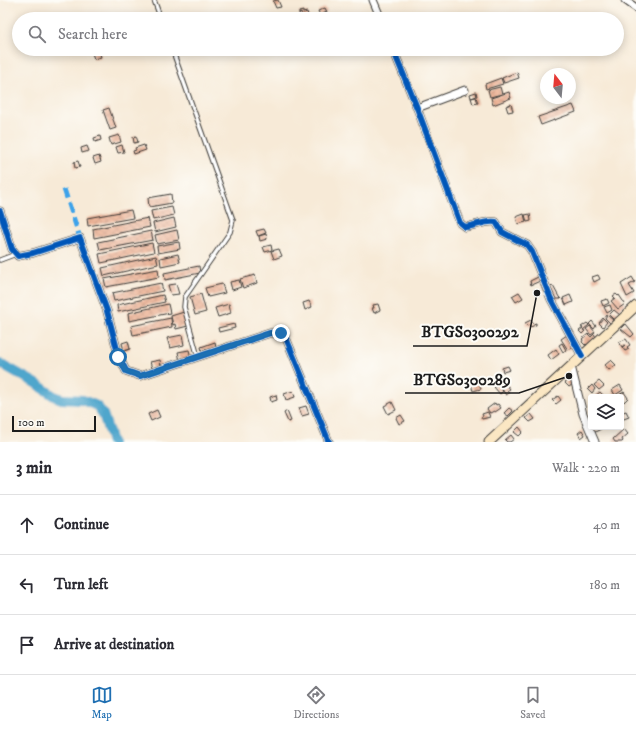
<!DOCTYPE html>
<meta charset="utf-8">
<style>
:root{--surface:#fff;--page:#f2f2f3;--text:#2b2b33;--muted:#7c7c81;--line:#e1e1e2;--accent:#1f6fb2}
body{margin:0;font-family:"IM FELL DW Pica",serif;background:var(--page);color:var(--text)}
.controls{position:absolute;right:12px;bottom:12px;display:grid;overflow:hidden;border-radius:4px;box-shadow:0 2px 10px #0003}
.controls button{width:36px;height:36px;display:grid;place-items:center;padding:0;border:0;border-bottom:1px solid var(--line);background:var(--surface);color:var(--text);font:20px sans-serif}
.compass{position:absolute;left:540px;top:68px;width:36px;height:36px;border-radius:50%;background:var(--surface);box-shadow:0 2px 10px #0003;rotate:344deg}
.scale{position:absolute;left:12px;bottom:10px;width:84px;box-sizing:border-box;padding-left:4px;border:2px solid #1c1c1c;border-top:0;font-size:11px;line-height:14px;white-space:nowrap;color:#1c1c1c;-webkit-text-stroke:3px #fdfcf7;paint-order:stroke}
.stop{position:absolute;width:12px;height:12px;margin:-9px;border:3px solid #1f6fb2;border-radius:50%;background:#fff}
.stop.end{background:#1f6fb2;border-color:#fff;box-shadow:0 1px 4px #0008}
.list{margin:0;padding:0;list-style:none}
h2{display:flex;justify-content:space-between;align-items:center;height:52px;margin:0;padding:0 16px;font-size:17px}
h2 small{font-size:13px;font-weight:400;color:var(--muted)}
.list li{display:grid;grid-template-columns:26px 1fr auto;gap:12px;align-items:center;box-sizing:border-box;height:60px;padding:0 16px;border-top:1px solid var(--line)}
.list b{display:block;font-size:15px;white-space:nowrap}
.list em{font-size:13px;font-style:normal;color:var(--muted)}
.icon{flex:none;width:22px;height:22px;fill:none;stroke:currentColor;stroke-width:2;stroke-linecap:round;stroke-linejoin:round}
.map{position:relative;flex:none;width:636px;height:442px;overflow:hidden}
.search{position:absolute;background:var(--surface);box-shadow:0 2px 10px #0003;left:12px;right:12px;top:12px;height:44px;display:flex;align-items:center;gap:10px;box-sizing:border-box;padding:0 14px;border-radius:22px;color:var(--muted);font-size:15px}
.sheet{height:232px;background:var(--surface)}
nav{display:flex;justify-content:space-around;align-items:center;box-sizing:border-box;height:56px;border-top:1px solid var(--line);background:var(--surface);font-size:11px;color:var(--muted)}
nav a{display:grid;justify-items:center;gap:2px}
nav .on{color:var(--accent)}
.map>svg:first-child{display:block}
</style>
<div class="map">
<svg width="636" height="442" viewBox="0 0 636 442">
<defs>
<pattern id="building-cross-hatch" width="8" height="8" patternUnits="userSpaceOnUse"><rect width="8" height="8" fill="#ecb295"/><path d="M0 0l8 8M0 8l8-8" fill="none" stroke="#ca9880"/></pattern>
</defs>
<rect width="100%" height="100%" fill="#fdfcf7"/>
<filter id="ink" filterUnits="userSpaceOnUse"><feTurbulence type="fractalNoise" baseFrequency=".025" numOctaves="2"/><feDisplacementMap in="SourceGraphic" scale="8" xChannelSelector="R" yChannelSelector="G"/><feConvolveMatrix kernelMatrix="1 2 1 2 8 2 1 2 1" color-interpolation-filters="sRGB"/></filter>
<filter id="wash" filterUnits="userSpaceOnUse"><feTurbulence type="fractalNoise" baseFrequency=".012" numOctaves="4" result="noise"/><feDisplacementMap in="SourceGraphic" scale="16" xChannelSelector="R" yChannelSelector="G"/><feGaussianBlur stdDeviation="0.9" result="paint"/><feColorMatrix in="noise" values="0 0 0 0 0 0 0 0 0 0 0 0 0 0 0 0 0 1.4 0 .05"/><feComposite in="paint" operator="in"/></filter>
<g filter="url(#wash)">
<rect width="100%" height="100%" fill="#f7ead7"/>
<g fill="none" stroke-linecap="round" stroke-linejoin="round">
<polyline stroke="#4fa6cc" stroke-width="10" points="0,363 37,384 54,396 62,399 83,400 97,406 103,414 112,442"/>
</g>
<g id="blocks">
<g fill="url(#building-cross-hatch)">
<polygon points="278,0 281,7 276,8 273,1"/>
<polygon points="325,8 327,12 320,15 318,11"/>
<polygon points="303,11 303,13 307,12 309,18 303,19 301,13 299,14 299,12"/>
<polygon points="99,51 101,57 94,59 92,53"/>
<polygon points="517,72 519,78 504,83 502,78"/>
<polygon points="501,78 503,84 486,89 485,84"/>
<polygon points="500,87 502,94 490,97 488,90"/>
<polygon points="476,92 477,96 471,98 470,94"/>
<polygon points="509,92 511,98 493,105 491,98"/>
<polygon points="476,97 478,103 473,104 471,98"/>
<polygon points="511,104 513,111 508,112 506,106"/>
<polygon points="573,105 576,112 541,125 538,117"/>
<polygon points="109,108 116,128 110,130 103,110"/>
<polygon points="119,135 121,142 111,145 109,138"/>
<polygon points="100,136 101,140 95,142 94,138"/>
<polygon points="136,136 138,142 134,143 133,137"/>
<polygon points="122,145 124,152 118,153 116,147"/>
<polygon points="144,145 146,150 134,154 133,151 136,150 135,148"/>
<polygon points="87,146 89,151 82,153 81,148"/>
<polygon points="99,156 101,162 95,164 93,158"/>
<polygon points="78,161 80,167 75,168 74,162"/>
<polygon points="171,194 172,203 149,207 148,198"/>
<polygon points="172,207 174,215 153,220 151,211"/>
<polygon points="131,210 133,218 88,226 87,218"/>
<polygon points="524,214 526,222 518,224 516,217"/>
<polygon points="530,214 531,221 527,222 525,215"/>
<polygon points="148,218 150,227 94,238 93,229"/>
<polygon points="174,218 176,227 155,232 153,223"/>
<polygon points="264,229 266,233 258,236 256,231"/>
<polygon points="177,230 179,240 157,244 155,235"/>
<polygon points="151,231 153,240 100,250 98,242"/>
<polygon points="266,234 267,239 260,241 259,236"/>
<polygon points="179,242 180,249 158,253 157,246"/>
<polygon points="152,243 154,252 101,263 99,254"/>
<polygon points="271,245 272,250 265,252 263,247"/>
<polygon points="279,249 282,256 274,259 271,251"/>
<polygon points="178,254 180,262 161,266 160,258"/>
<polygon points="156,256 158,264 104,276 102,268"/>
<polygon points="199,266 200,273 165,280 164,273"/>
<polygon points="158,269 159,277 106,287 104,279"/>
<polygon points="255,275 257,283 243,288 240,279"/>
<polygon points="598,275 600,279 594,282 592,277"/>
<polygon points="538,277 540,281 531,285 530,281"/>
<polygon points="632,277 635,282 629,285 634,293 627,297 621,284"/>
<polygon points="239,280 241,287 232,290 230,282"/>
<polygon points="161,283 163,291 114,301 112,293"/>
<polygon points="176,284 179,294 171,295 168,285"/>
<polygon points="222,284 225,293 208,297 205,288"/>
<polygon points="553,286 559,297 561,299 556,299 550,287"/>
<polygon points="519,292 523,298 516,302 512,296"/>
<polygon points="201,294 206,312 195,315 190,297"/>
<polygon points="616,294 618,296 619,295 625,304 618,309 611,301 615,298 613,296"/>
<polygon points="163,295 165,302 118,312 117,305"/>
<polygon points="570,295 573,302 566,305 563,298"/>
<polygon points="607,299 609,303 603,306 601,301"/>
<polygon points="309,301 312,307 305,310 303,303"/>
<polygon points="168,304 170,313 129,321 128,313"/>
<polygon points="229,304 231,313 218,317 215,308"/>
<polygon points="378,304 380,310 374,313 372,308 374,308 373,305"/>
<polygon points="610,305 612,310 607,313 604,307"/>
<polygon points="614,310 620,315 614,320 609,315"/>
<polygon points="184,312 188,326 176,329 175,324 173,325 171,316"/>
<polygon points="607,315 613,320 611,324 605,318"/>
<polygon points="171,318 172,327 133,335 131,326"/>
<polygon points="603,318 607,322 603,327 599,323"/>
<polygon points="531,320 533,324 536,323 536,325 530,327 529,325 527,326 525,323"/>
<polygon points="592,321 596,326 594,329 589,324"/>
<polygon points="587,323 589,325 583,330 585,331 582,334 579,331 583,328 581,327"/>
<polygon points="234,324 235,328 219,332 218,328"/>
<polygon points="626,324 634,334 631,337 621,329"/>
<polygon points="590,326 595,332 591,335 586,329"/>
<polygon points="588,334 591,337 594,334 596,337 587,345 586,344 585,345 582,342 583,340 582,339"/>
<polygon points="182,335 184,345 170,348 167,338"/>
<polygon points="567,335 574,347 568,350 561,339"/>
<polygon points="626,339 630,345 627,347 629,349 625,351 622,347 625,345 622,347 619,342"/>
<polygon points="128,341 130,349 124,351 122,343"/>
<polygon points="215,342 216,349 208,352 207,349 202,351 201,347"/>
<polygon points="562,343 566,350 563,352 559,345"/>
<polygon points="556,349 559,354 551,360 548,355"/>
<polygon points="189,350 191,358 180,361 178,352"/>
<polygon points="160,360 161,366 152,368 150,362"/>
<polygon points="611,360 616,365 609,370 605,365"/>
<polygon points="508,366 510,370 503,372 502,368"/>
<polygon points="569,380 573,384 569,387 565,383"/>
<polygon points="599,381 604,386 599,390 594,385"/>
<polygon points="479,382 481,389 473,391 471,384"/>
<polygon points="506,384 510,389 507,391 509,393 506,395 501,388"/>
<polygon points="498,385 503,391 500,394 494,387"/>
<polygon points="592,385 595,389 592,393 588,389"/>
<polygon points="620,385 623,390 615,395 612,390"/>
<polygon points="293,391 295,397 286,400 284,394"/>
<polygon points="600,392 604,396 596,397 595,396"/>
<polygon points="624,392 628,398 624,402 619,395"/>
<polygon points="276,395 277,400 271,402 270,397"/>
<polygon points="558,396 561,400 556,404 552,400"/>
<polygon points="392,402 396,410 388,414 384,406"/>
<polygon points="495,403 496,405 498,404 501,408 495,412 494,411 490,413 487,409"/>
<polygon points="306,406 309,414 302,416 299,408"/>
<polygon points="509,408 513,411 508,416 504,413"/>
<polygon points="157,410 160,417 151,421 148,414"/>
<polygon points="287,411 291,421 288,422 284,413"/>
<polygon points="626,411 629,417 621,420 621,413"/>
<polygon points="488,412 490,417 482,419 481,417 483,416 482,414"/>
<polygon points="531,414 535,419 530,422 526,418"/>
<polygon points="401,415 405,421 399,424 396,418"/>
<polygon points="519,427 523,432 519,436 514,432"/>
<polygon points="591,427 600,427 601,429 591,434"/>
<polygon points="624,429 628,434 622,439 623,441 622,442 615,442 613,439"/>
<polygon points="582,430 585,435 581,438 578,433"/>
<polygon points="511,435 514,439 510,442 507,442 505,440"/>
</g>
</g>
</g>
<g filter="url(#ink)">
<use href="#blocks" fill-opacity="0" stroke="#3d3b38" stroke-width="1"/>
<g fill="none" stroke-linecap="round" stroke-linejoin="round">
<g stroke="#3d3b38" stroke-width="5.5">
<g id="lane">
<polyline points="154,0 161,19"/>
<polyline points="172,49 233,220 230,232 185,297 184,307 198,357"/>
<polyline points="0,260 16,254"/>
</g>
</g>
<g stroke="#3d3b38" stroke-width="9">
<g id="street">
<polyline points="373,0 381,19"/>
<polyline points="625,0 636,8"/>
<polyline points="368,19 379,15"/>
<path d="M393 49 417 108 460 223 465 227C476 226 486 220 496 222L502 232 527 245 532 252 551 299 582 356"/>
<polyline points="417,108 465,90"/>
<polyline points="0,211 12,249 18,256 33,253 80,238 107,311 119,357 126,371 140,376 270,333 281,333 286,338 329,442"/>
<polyline points="571,366 583,414 595,442"/>
</g>
</g>
<g stroke="#3d3b38" stroke-width="11">
<polyline id="secondary" points="489,442 636,306"/>
</g>
<use href="#lane" stroke="#fff" stroke-width="3.5"/>
<use href="#street" stroke="#fff" stroke-width="7"/>
<use href="#secondary" stroke="#fbe7c3" stroke-width="9"/>
<polyline stroke="#3da2ea" stroke-width="5" stroke-dasharray="10 5" stroke-linecap="butt" points="64,189 80,238"/>
<g stroke="#fdfcf7" stroke-width="8">
<g id="cycleway">
<path d="M393 49 417 108 460 223 465 227C476 226 486 220 496 222L502 232 527 245 532 252 551 299 582 356"/>
<polyline points="0,211 12,249 18,256 33,253 80,238 107,311 119,357 126,371 140,376 270,333 281,333 286,338 329,442"/>
</g>
</g>
<use href="#cycleway" stroke="#0057b8" stroke-width="6"/>
</g>
</g>
<g fill="none" stroke-linecap="round" stroke-linejoin="round" filter="url(#ink)">
<polyline stroke="#1f6fb2" stroke-width="5" points="118,357 126,371 140,376 270,333 281,333"/>
</g>
<path fill="none" stroke="#1c1c1c" stroke-width="1.5" d="M537 293L527 346H413M569 376L519 393H405"/>
<g fill="#1c1c1c" stroke="#fdfcf7" stroke-width="1.5">
<circle cx="537" cy="293" r="4"/>
<circle cx="569" cy="376" r="4"/>
</g>
<g font-size="16" text-anchor="middle" font-weight="bold" fill="#1c1c1c" stroke="#fdfcf7" stroke-width="4" stroke-linejoin="round" paint-order="stroke">
<text x="470" y="337">BTGS0300292</text>
<text x="462" y="385">BTGS0300289</text>
</g>
</svg>
<div class="controls">
<button><svg class="icon" aria-label="layers" viewBox="0 0 24 24"><path d="M12 4l9 5-9 5-9-5zM3 14l9 5 9-5"/></svg></button>
</div>
<svg class="compass" viewBox="-18 -18 36 36"><path d="M0-13l5 13h-10z" fill="#e53935"/><path d="M0 13l5-13h-10z" fill="#7c7c81"/></svg>
<div class="scale">100 m</div>
<div class="stop" style="left:118px;top:357px"></div>
<div class="stop end" style="left:281px;top:333px"></div>
<div class="search"><svg class="icon" aria-label="search" viewBox="0 0 24 24"><circle cx="10" cy="10" r="6"/><path d="M15 15l6 6"/></svg>Search here</div>
</div>
<section class="sheet">
<h2>3 min<small>Walk · 220 m</small></h2>
<ul class="list">
<li><svg class="icon" aria-label="ahead" viewBox="0 0 24 24"><path d="M12 20V5M6 11l6-6 6 6"/></svg><div><b>Continue</b></div><em>40 m</em></li>
<li><svg class="icon" aria-label="left" viewBox="0 0 24 24"><path d="M17 20v-9H6M10 6l-5 5 5 5"/></svg><div><b>Turn left</b></div><em>180 m</em></li>
<li><svg class="icon" aria-label="arrive" viewBox="0 0 24 24"><path d="M6 21V4h12l-3 4 3 4H6"/></svg><div><b>Arrive at destination</b></div></li>
</ul>
</section>
<nav>
<a class="on"><svg class="icon" aria-label="map" viewBox="0 0 24 24"><path d="M3 6l6-2 6 2 6-2v14l-6 2-6-2-6 2zM9 4v14M15 6v14"/></svg>Map</a>
<a><svg class="icon" aria-label="directions" viewBox="0 0 24 24"><path d="M12 3l9 9-9 9-9-9zM9 14v-3h6M13 9l2 2-2 2"/></svg>Directions</a>
<a><svg class="icon" aria-label="saved" viewBox="0 0 24 24"><path d="M7 4h10v16l-5-4-5 4z"/></svg>Saved</a>
</nav>
